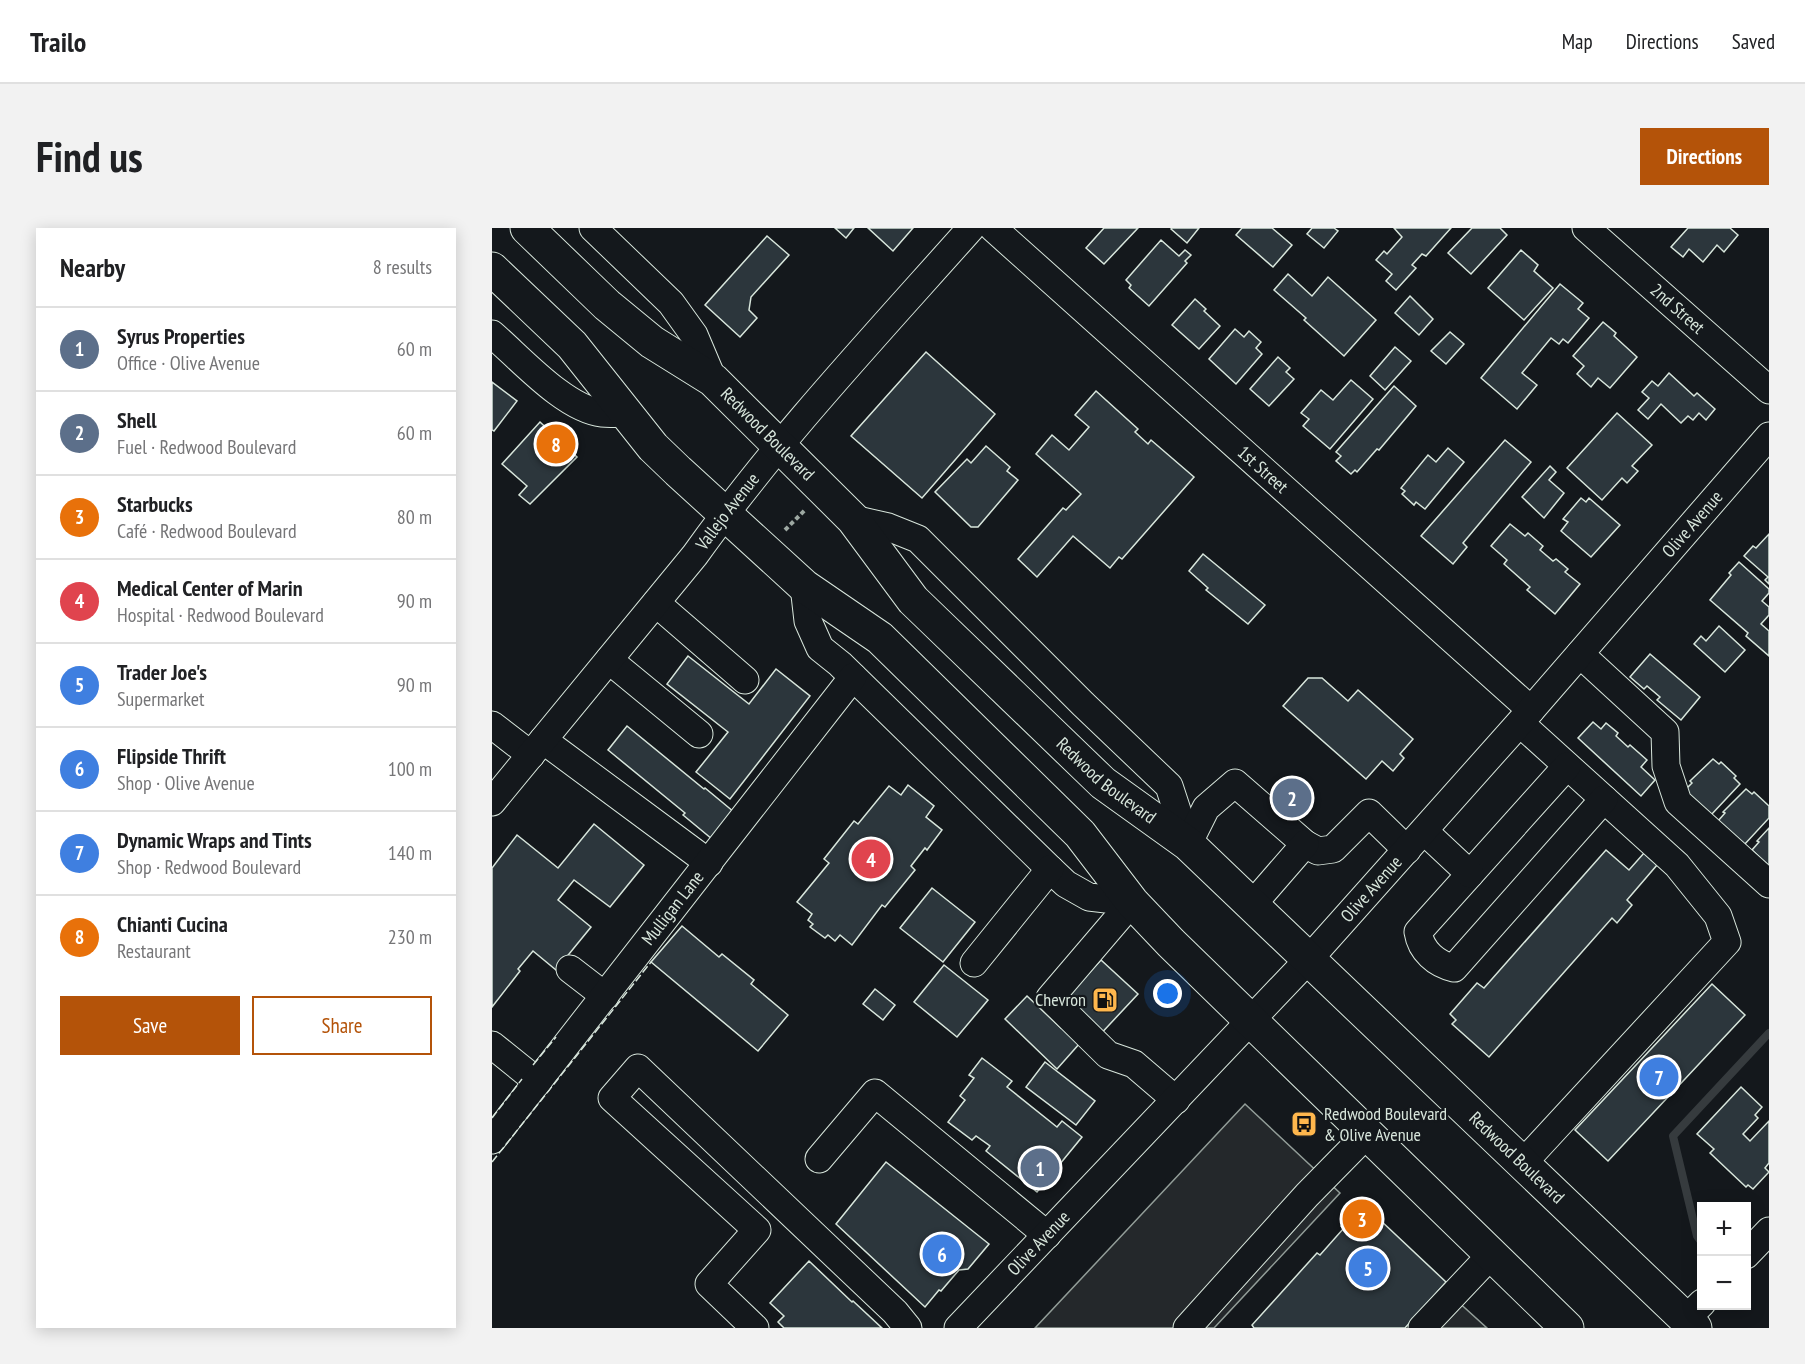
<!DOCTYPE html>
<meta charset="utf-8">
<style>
:root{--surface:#fff;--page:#f2f2f2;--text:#202124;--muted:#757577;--line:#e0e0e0;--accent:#b45309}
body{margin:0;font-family:"PT Sans Narrow",sans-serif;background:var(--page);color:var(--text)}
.controls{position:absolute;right:18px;bottom:18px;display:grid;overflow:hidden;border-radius:0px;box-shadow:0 3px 15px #0003}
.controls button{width:54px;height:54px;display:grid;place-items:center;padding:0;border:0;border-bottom:2px solid var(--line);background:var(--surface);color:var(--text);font:30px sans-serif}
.you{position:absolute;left:676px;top:766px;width:21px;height:21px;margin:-15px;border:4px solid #fff;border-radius:50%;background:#1a73e8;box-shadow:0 0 0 9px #1a73e833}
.badge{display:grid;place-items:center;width:39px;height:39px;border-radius:50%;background:var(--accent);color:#fff;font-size:20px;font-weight:700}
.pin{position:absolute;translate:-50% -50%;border:3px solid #fff;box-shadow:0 2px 6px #0006}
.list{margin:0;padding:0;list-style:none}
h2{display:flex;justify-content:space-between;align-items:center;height:78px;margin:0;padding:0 24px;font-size:26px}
h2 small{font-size:20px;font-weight:400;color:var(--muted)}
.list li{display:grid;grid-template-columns:39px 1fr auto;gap:18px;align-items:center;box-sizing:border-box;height:84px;padding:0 24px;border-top:2px solid var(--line)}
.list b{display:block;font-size:22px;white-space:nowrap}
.list p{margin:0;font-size:20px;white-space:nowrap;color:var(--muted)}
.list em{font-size:20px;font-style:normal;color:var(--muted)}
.actions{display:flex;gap:12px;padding:18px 24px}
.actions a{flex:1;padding:14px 0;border:2px solid var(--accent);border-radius:0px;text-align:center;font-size:21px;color:var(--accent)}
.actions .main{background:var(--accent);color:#fff}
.map{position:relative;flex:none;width:1277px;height:1100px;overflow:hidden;border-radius:0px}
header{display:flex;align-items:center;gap:36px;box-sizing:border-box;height:84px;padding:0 30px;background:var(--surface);border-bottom:2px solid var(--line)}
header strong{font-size:28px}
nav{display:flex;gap:33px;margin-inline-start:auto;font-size:21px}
.intro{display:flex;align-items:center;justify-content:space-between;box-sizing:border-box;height:144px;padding:0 36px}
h1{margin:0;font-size:42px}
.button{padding:15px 27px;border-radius:0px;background:var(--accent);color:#fff;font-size:21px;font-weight:700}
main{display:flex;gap:36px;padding:0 36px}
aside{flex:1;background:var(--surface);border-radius:0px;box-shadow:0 3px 15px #0003}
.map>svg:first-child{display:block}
</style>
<header>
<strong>Trailo</strong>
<nav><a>Map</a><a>Directions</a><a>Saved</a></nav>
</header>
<div class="intro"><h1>Find us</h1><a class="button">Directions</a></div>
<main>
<aside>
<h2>Nearby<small>8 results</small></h2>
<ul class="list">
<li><span class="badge" style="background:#5c6f8a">1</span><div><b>Syrus Properties</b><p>Office · Olive Avenue</p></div><em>60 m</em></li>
<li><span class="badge" style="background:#5c6f8a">2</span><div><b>Shell</b><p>Fuel · Redwood Boulevard</p></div><em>60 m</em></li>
<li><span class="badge" style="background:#e8710a">3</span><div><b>Starbucks</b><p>Café · Redwood Boulevard</p></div><em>80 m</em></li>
<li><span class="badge" style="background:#e0444e">4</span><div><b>Medical Center of Marin</b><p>Hospital · Redwood Boulevard</p></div><em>90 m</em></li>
<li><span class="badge" style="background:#3f7fe0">5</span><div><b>Trader Joe's</b><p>Supermarket</p></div><em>90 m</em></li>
<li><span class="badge" style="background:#3f7fe0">6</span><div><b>Flipside Thrift</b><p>Shop · Olive Avenue</p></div><em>100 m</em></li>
<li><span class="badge" style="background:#3f7fe0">7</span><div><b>Dynamic Wraps and Tints</b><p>Shop · Redwood Boulevard</p></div><em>140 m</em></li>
<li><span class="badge" style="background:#e8710a">8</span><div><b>Chianti Cucina</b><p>Restaurant</p></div><em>230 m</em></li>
</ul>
<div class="actions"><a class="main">Save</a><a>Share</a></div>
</aside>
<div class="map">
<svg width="1277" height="1100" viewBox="0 0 1277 1100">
<rect width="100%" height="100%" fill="#14181c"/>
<g fill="#24282b" stroke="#939e99" stroke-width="1.5">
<polygon points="753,876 848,965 722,1100 543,1100"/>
<polygon points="963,1071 995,1100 936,1100"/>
</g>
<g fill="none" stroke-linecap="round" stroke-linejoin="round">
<polyline stroke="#363b3e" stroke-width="8" points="1210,1015 1205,1008 1181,908 1277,805"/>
</g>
<g fill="#2c363c" stroke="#d8e6dc" stroke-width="1.5">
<polygon points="343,0 362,0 354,10"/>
<polygon points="376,0 421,0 401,23"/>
<polygon points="612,0 646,0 612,36 594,20"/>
<polygon points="680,0 707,0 695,15 679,1"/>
<polygon points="750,0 780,0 800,17 781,39 744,7"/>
<polygon points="820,0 842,0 846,3 832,20 815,6"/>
<polygon points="902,0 959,0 934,28 930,26 920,37 924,40 904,62 894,53 900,46 884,32 892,23 895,26 910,9"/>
<polygon points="980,0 1008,0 1015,7 979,46 956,25"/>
<polygon points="1196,0 1238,0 1246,7 1232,24 1225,17 1211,34 1197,21 1191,29 1179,19"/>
<polygon points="275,8 297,27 259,69 257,82 265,90 248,109 213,77"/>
<polygon points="669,12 687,28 693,22 699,27 693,33 695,35 657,78 637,60 639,57 634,52"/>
<polygon points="1029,22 1046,37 1042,43 1061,60 1032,92 996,60"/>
<polygon points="796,46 820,68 836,49 884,92 852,128 812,92 814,90 782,62"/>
<polygon points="1068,56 1091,75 1086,81 1097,90 1076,115 1071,111 1067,116 1059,110 1030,145 1045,157 1025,181 989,150"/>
<polygon points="918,68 941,91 927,107 903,85"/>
<polygon points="703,71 714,81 712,83 728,98 707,121 680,97"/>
<polygon points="1111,94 1124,105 1122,108 1145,129 1118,160 1106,150 1099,159 1085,146 1092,138 1081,128"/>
<polygon points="743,101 752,109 757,103 769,114 764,120 770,126 744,156 717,131"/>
<polygon points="958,104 972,116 954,136 939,123"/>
<polygon points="903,119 919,133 893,162 878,148"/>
<polygon points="434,124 503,186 430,270 359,208"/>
<polygon points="786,129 798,140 794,144 802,151 777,178 758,161"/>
<polygon points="1177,145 1202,168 1205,165 1223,181 1214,192 1207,185 1201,192 1196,188 1189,195 1169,176 1156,191 1146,182 1157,170 1150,164 1160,153 1166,158"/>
<polygon points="859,152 881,171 838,221 811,198 817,191 809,185 829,162 841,172"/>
<polygon points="0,154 25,173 2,203 0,202"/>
<polygon points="902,158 924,178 887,222 885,221 865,244 863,242 859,246 844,233 849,228 844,224"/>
<polygon points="604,163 646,201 643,204 656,216 659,212 702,249 630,331 627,329 618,340 581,308 545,349 526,331 571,280 574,282 589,266 544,226 560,207 577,222 597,199 583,187"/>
<polygon points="1125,185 1160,217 1140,238 1146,243 1135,255 1130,250 1110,272 1075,240"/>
<polygon points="48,194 85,229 38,276 27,267 35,258 10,236"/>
<polygon points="1013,212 1039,234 971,315 975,319 961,336 929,308"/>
<polygon points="494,218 518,239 515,243 526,252 486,299 479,299 443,264 475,231 479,235"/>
<polygon points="956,220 972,234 933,281 924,274 922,277 910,266 913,263 909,260 936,227 944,234"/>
<polygon points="1058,238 1064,244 1057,252 1072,265 1052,290 1030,269"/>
<polygon points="1089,270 1094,274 1097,270 1128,297 1099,329 1069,303 1076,294 1071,291"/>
<polygon points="1018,296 1033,308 1036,305 1051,318 1048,322 1061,333 1064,331 1076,341 1073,344 1088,356 1063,386 1035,362 1038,359 1012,336 1015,332 999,318"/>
<polygon points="1277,306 1277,356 1273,352 1276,349 1252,328 1261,318 1264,320"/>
<polygon points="711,326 773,377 756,396 714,362 716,360 697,343"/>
<polygon points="1247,334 1277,361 1277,365 1270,373 1277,379 1277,387 1269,396 1277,403 1277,428 1254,408 1256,405 1218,372 1239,347 1237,345"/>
<polygon points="1227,398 1253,422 1233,444 1202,416 1209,408 1214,413"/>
<polygon points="1158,426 1208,469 1189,492 1165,472 1168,469 1155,458 1152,461 1138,449"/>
<polygon points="196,428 257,476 284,441 318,468 238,571 204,544 236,504 175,456"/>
<polygon points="816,450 830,450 856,473 866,462 921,511 908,526 912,530 901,543 890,533 874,551 791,478"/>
<polygon points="1101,494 1109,501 1114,495 1126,505 1124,508 1136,519 1138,517 1155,532 1149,539 1163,552 1149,568 1086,510"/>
<polygon points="135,498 212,561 213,560 242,584 220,611 191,587 193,585 116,522"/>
<polygon points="1221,531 1227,536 1229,534 1244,548 1242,550 1248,556 1219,587 1192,563 1200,555 1198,553"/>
<polygon points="416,557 442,578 434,589 450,602 435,622 433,620 419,638 423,642 393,679 390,677 360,717 348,707 343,713 336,707 333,710 318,699 321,696 316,692 320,686 305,674 337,635 332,631 362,593 366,596 397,558 409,567"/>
<polygon points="1254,561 1260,566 1262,564 1277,578 1277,590 1252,617 1226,593 1233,585 1231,584"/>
<polygon points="102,596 152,637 118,679 82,652 66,672 99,699 64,742 41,723 26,741 28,743 0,779 0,640 25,607 66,640"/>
<polygon points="1277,600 1277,638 1260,622 1267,614 1265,613"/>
<polygon points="1114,622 1137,642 1152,625 1165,637 1135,672 1140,677 1125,695 1120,690 997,829 960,796 964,792 958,786 985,755 992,760"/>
<polygon points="440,660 483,694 451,734 408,700"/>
<polygon points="190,698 227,729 230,726 262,752 259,756 296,787 266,823 159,734"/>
<polygon points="609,732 646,766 604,811 567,777"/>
<polygon points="452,737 496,772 465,809 422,774"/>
<polygon points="1220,756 1253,787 1116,933 1083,902"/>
<polygon points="383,761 403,777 391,792 371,776"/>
<polygon points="535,768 569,800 571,799 588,815 565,841 513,791"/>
<polygon points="490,830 520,853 515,859 565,899 570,893 590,909 545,964 494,923 498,918 484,908 480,912 456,894 473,872 468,868 482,850 477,847"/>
<polygon points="553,834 603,873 584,897 534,859"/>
<polygon points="1249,859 1270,879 1263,887 1266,890 1251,906 1258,913 1277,893 1277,935 1273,940 1277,944 1261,961 1256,957 1254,959 1218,925 1222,921 1205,906"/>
<polygon points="394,934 497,1016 476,1041 467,1042 449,1063 447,1062 433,1079 344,996"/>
<polygon points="870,975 954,1054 913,1100 762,1100 760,1097 825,1025 828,1027 852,1000 849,998"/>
<polygon points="317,1033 360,1074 361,1073 390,1100 292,1100 286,1094 292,1088 278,1075"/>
</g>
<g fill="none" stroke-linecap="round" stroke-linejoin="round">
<g stroke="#d8e6dc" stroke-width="29">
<g id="minor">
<polyline points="101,0 179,75 202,107 221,152"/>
<path id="s1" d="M501 0 1039 482"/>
<path id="s2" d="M1094 0 1277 162"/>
<path d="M0 106C28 130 73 181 110 185 118 186 126 185 134 185"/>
<polyline points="361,291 396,299 426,311 591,476 677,558 696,616"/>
<polyline points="312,358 316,393 328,420 348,436 558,641 574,656 597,669 640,674"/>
<polyline points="164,375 253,452"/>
<polyline points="1088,426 1173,504 1174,538 1186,574 1277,656"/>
<polyline points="117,432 207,506"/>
<polyline points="1028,495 1185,637 1226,688 1235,714 1031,935"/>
<polyline points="0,497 39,527"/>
<polyline points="51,512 217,635"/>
<path d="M1075 538 926 704C929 723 944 736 962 740L1112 571"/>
<path id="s3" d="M0 574 203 327C286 211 384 107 479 0"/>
<polyline points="932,603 978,646"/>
<polyline points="696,616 714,580 743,555 813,616 826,623 841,621 877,585 915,622"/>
<polyline points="640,674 558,770 616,827 642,836 684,872"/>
<polyline points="760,677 813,616"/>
<polyline points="482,735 558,641"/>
<polyline points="78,741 113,768"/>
<polyline points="0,817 46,854"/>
<path id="s4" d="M0 912 361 449"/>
<polyline points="327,931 383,865 555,1007"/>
<polyline points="1254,1027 1277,1003"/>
<polyline points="1194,1091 1210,1075"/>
<polyline points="263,1100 217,1056 265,1002 120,870 146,840 403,1084 416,1100"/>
<path id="s5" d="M466 1100 817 731 1039 482 1277 208"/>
<polyline points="695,1100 815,967 875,906"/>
<polyline points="930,1100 999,1027"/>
</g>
</g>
<g stroke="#d8e6dc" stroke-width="35">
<g id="major">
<path id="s6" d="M35 0 115 77 160 114 221 152 361 291 421 372 611 555 696 616 1203 1100"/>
<polyline points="0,41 80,117 161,219 186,243 312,358 388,410 588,606 640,674 679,715 1075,1100"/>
</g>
</g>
<polyline stroke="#9da8a2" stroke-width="4" stroke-dasharray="4.5 3" stroke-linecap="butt" points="293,302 313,282"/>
<use href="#minor" stroke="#14181c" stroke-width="27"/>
<use href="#major" stroke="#14181c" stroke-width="33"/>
<g stroke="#d8e6dc" stroke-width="1.5" stroke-dasharray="8 3" stroke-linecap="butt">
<polyline points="41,837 64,809"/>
<polyline points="0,890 30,851"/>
<polyline points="0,934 159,734"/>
</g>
</g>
<defs>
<g id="fuel-square" transform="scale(1.35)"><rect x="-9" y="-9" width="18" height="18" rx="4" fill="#ffb74d" stroke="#14181c"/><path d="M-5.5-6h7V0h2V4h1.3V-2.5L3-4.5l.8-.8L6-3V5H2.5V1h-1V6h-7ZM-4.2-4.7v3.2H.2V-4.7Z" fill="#111"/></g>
<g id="bus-square" transform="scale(1.35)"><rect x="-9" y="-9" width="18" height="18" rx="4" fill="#ffb74d" stroke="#14181c"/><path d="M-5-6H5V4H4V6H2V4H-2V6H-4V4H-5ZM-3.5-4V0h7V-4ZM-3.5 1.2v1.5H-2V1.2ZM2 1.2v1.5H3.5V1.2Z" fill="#111"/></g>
</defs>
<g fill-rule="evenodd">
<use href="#fuel-square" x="613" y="772"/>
<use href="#bus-square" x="812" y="896"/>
</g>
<g text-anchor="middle" stroke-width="4.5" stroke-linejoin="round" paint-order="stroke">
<g font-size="18" fill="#d8e6dc" stroke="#14181c">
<text dy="6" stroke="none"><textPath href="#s2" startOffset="122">2nd Street</textPath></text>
<text dy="6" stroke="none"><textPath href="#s6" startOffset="318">Redwood Boulevard</textPath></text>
<text dy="6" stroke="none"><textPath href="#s1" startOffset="362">1st Street</textPath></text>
<text dy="6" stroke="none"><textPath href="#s3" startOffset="374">Vallejo Avenue</textPath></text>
<text dy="6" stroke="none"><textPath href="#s5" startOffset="1089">Olive Avenue</textPath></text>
<text dy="6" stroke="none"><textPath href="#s6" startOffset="804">Redwood Boulevard</textPath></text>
<text dy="6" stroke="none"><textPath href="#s5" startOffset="603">Olive Avenue</textPath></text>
<text dy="6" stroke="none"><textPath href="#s4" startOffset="294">Mulligan Lane</textPath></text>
<text dy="6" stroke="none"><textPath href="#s6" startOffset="1362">Redwood Boulevard</textPath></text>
<text dy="6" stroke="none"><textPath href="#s5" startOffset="117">Olive Avenue</textPath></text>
</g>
<g font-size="18" fill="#d8e6dc" stroke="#14181c" text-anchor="end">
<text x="594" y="778">Chevron</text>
<text x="832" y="892" text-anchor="start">Redwood Boulevard<tspan x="832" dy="21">&amp; Olive Avenue</tspan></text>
</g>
</g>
</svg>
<div class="controls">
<button>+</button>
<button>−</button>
</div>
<div class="you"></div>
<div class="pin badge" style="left:548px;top:940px;background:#5c6f8a">1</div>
<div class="pin badge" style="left:800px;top:570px;background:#5c6f8a">2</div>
<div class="pin badge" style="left:870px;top:991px;background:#e8710a">3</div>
<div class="pin badge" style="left:379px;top:631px;background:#e0444e">4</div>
<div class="pin badge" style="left:876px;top:1040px;background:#3f7fe0">5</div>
<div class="pin badge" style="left:450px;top:1026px;background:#3f7fe0">6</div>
<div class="pin badge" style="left:1167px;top:849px;background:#3f7fe0">7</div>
<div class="pin badge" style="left:64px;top:216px;background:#e8710a">8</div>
</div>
</main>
